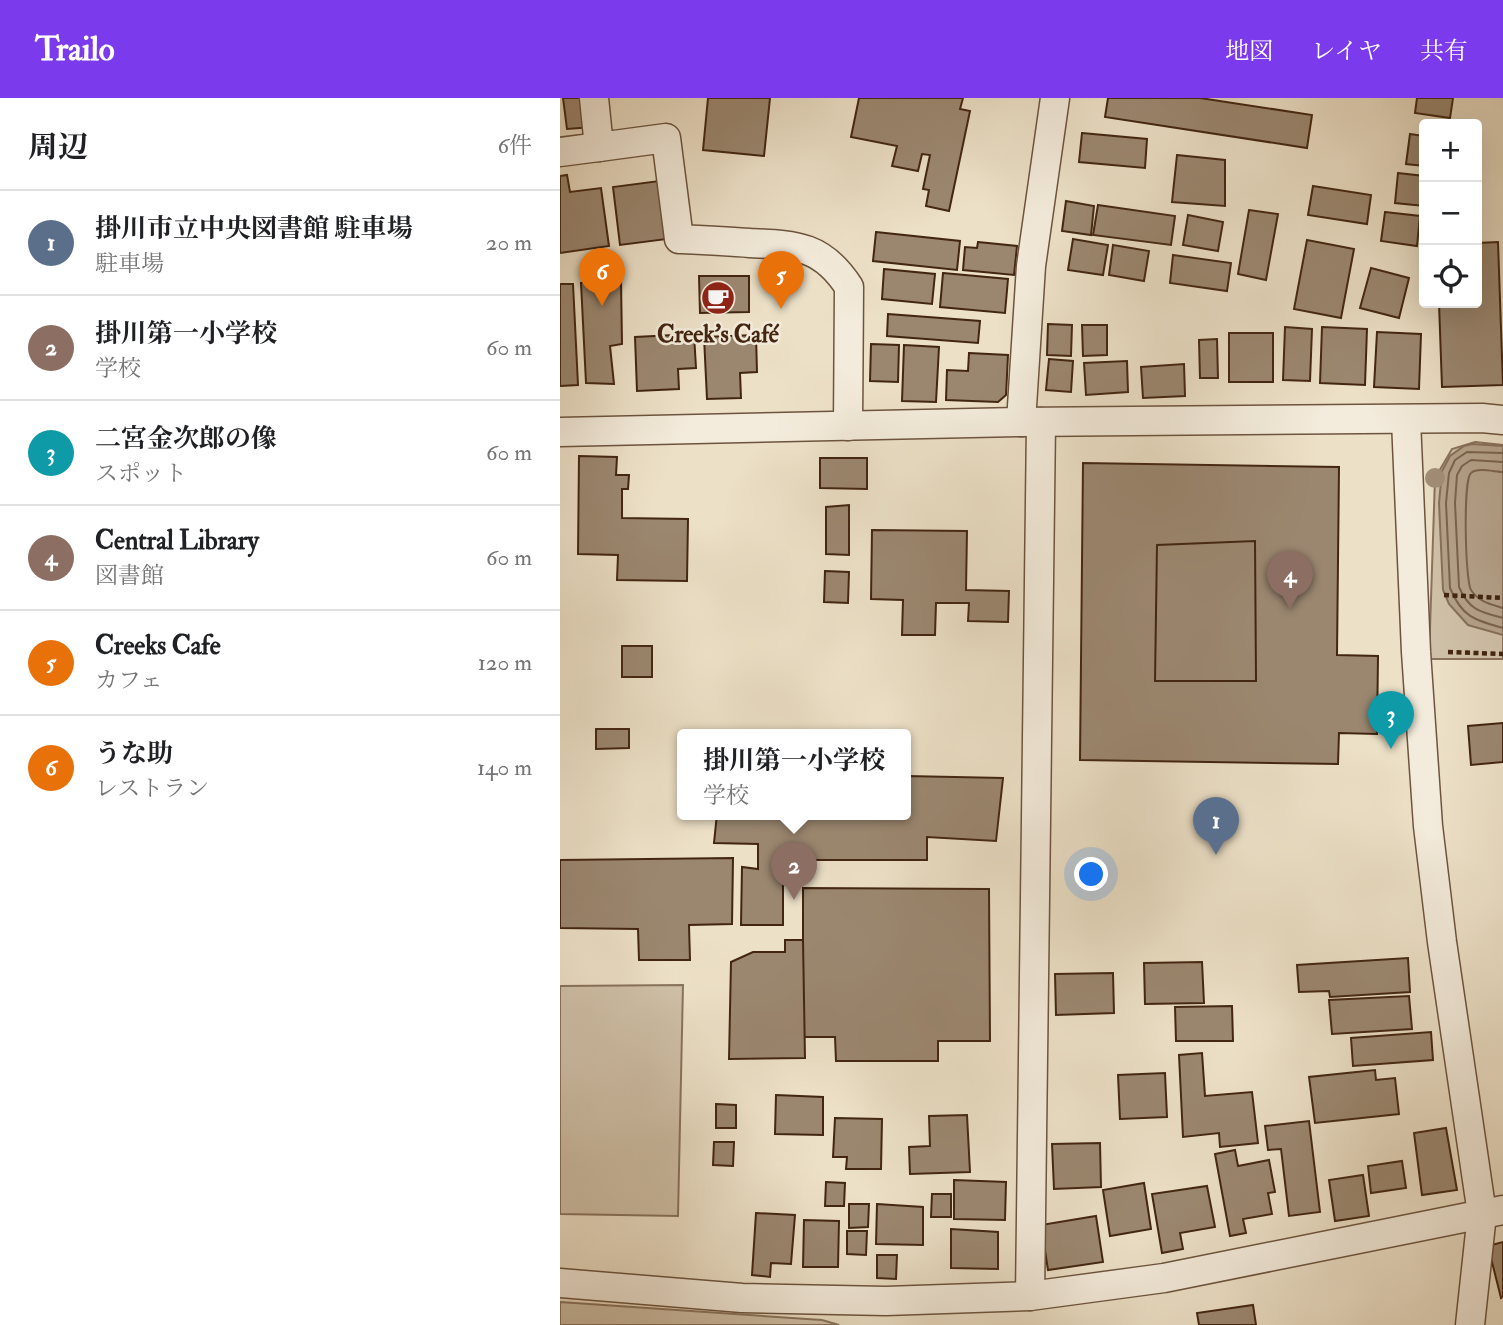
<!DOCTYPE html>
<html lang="ja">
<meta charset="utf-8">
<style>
:root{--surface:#fff;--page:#f2f2f2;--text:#202124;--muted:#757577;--line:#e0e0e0;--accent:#7c3aed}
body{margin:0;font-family:"IM FELL Double Pica","Noto Serif JP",serif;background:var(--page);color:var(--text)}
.controls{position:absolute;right:21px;top:21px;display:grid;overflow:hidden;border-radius:7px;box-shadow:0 7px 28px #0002}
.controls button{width:63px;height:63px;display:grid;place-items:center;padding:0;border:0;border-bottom:2px solid var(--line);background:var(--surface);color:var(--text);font:35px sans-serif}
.you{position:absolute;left:532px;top:777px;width:24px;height:24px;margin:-18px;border:5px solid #fff;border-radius:50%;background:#1a73e8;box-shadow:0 0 0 10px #1a73e833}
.badge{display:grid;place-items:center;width:46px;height:46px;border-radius:50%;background:var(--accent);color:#fff;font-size:23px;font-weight:700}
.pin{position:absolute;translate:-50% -58px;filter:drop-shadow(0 2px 4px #0008)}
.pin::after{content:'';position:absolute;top:37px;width:24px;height:21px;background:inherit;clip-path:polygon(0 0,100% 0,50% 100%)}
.popup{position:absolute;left:117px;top:631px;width:234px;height:91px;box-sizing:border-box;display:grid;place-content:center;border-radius:7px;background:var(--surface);filter:drop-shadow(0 2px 5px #0005);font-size:23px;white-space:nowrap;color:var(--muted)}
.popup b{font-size:26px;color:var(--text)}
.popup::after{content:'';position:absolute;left:50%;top:100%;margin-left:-14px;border:14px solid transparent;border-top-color:var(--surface)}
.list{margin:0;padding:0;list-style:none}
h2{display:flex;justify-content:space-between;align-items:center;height:91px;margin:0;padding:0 28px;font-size:30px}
h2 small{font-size:23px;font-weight:400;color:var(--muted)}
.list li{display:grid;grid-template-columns:46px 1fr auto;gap:21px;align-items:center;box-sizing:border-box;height:105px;padding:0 28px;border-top:2px solid var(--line)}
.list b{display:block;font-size:26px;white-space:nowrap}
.list p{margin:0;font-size:23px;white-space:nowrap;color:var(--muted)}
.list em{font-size:23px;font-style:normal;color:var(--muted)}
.icon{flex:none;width:38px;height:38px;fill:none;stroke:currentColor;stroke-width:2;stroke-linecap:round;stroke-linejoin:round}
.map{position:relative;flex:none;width:943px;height:1227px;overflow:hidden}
header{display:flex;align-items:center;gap:42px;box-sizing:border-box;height:98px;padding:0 35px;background:var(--accent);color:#fff}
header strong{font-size:33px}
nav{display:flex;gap:38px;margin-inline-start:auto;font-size:24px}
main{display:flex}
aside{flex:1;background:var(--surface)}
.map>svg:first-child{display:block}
</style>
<header>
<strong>Trailo</strong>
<nav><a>地図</a><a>レイヤ</a><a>共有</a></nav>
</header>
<main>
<aside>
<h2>周辺<small>6件</small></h2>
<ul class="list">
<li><span class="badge" style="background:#5c6f8a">1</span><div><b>掛川市立中央図書館 駐車場</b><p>駐車場</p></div><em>20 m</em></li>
<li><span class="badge" style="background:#8d6e63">2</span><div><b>掛川第一小学校</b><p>学校</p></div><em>60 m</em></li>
<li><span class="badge" style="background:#0f9aa8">3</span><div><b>二宮金次郎の像</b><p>スポット</p></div><em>60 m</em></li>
<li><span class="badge" style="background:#8d6e63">4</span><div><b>Central Library</b><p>図書館</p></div><em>60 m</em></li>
<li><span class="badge" style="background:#e8710a">5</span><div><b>Creeks Cafe</b><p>カフェ</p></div><em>120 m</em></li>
<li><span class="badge" style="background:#e8710a">6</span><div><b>うな助</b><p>レストラン</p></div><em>140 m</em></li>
</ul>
</aside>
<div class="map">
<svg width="943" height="1227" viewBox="0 0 943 1227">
<rect width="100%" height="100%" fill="#ece0c7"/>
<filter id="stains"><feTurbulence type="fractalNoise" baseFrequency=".00286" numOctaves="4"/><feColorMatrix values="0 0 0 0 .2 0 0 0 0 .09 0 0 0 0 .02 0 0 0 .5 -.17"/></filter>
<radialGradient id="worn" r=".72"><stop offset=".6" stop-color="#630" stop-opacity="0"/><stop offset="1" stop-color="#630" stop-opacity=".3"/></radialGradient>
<g fill="#cfc0a8" stroke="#89735c" stroke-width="2">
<polygon points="915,344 943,347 943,561 869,561 875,380 892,351"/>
<polygon points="123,887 118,1118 0,1116 0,888"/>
<polygon points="0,1204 262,1222 279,1227 0,1227"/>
</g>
<polygon fill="#b3a189" stroke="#867059" stroke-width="2" points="912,346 943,348 943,537 908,527 889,506 883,492 879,405 882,373 890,358 904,348"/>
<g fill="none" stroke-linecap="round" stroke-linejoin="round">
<g stroke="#7b644d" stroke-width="2">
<path d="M943 355 907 354 895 362 889 375 886 405 890 490C902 519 914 522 943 530"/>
<path d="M943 364 911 362 902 368 897 377 895 405 899 489C909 512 920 514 943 520"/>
<path d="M943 374C935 374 918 369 911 375 903 381 905 482 911 492 919 504 930 506 943 510"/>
</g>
</g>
<g fill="#9b8770" stroke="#432611" stroke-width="2">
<polygon points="3,0 30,0 33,29 7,31"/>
<polygon points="148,0 210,0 204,58 143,52"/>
<polygon points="299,0 403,0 400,11 410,13 389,113 366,108 369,92 363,91 370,57 362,56 358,73 332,68 337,48 291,39"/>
<polygon points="548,0 640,0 752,17 747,50 545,19"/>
<polygon points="857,0 893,0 890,20 855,15"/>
<polygon points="522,35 587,41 585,70 519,64"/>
<polygon points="850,36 864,38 864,68 846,66"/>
<polygon points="617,57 665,62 665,108 612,104"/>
<polygon points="838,75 864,78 864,108 835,105"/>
<polygon points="7,77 10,94 41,90 49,148 0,155 0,78"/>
<polygon points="99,83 107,141 60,147 53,89"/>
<polygon points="753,88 811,97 807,126 748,117"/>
<polygon points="506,103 534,108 531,137 502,133"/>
<polygon points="538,107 615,118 611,147 533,137"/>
<polygon points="689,112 718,116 706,182 678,176"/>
<polygon points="825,114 860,118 857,148 821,143"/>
<polygon points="628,117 663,124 658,153 623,147"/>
<polygon points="316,134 400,143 397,172 313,163"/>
<polygon points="513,141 548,147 543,177 508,172"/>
<polygon points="747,142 794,151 781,220 734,211"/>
<polygon points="418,144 457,148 454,177 403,172 405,149 417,150"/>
<polygon points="938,144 943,287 882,289 879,205 917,205 917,145"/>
<polygon points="553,147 589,153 584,183 549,177"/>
<polygon points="613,157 671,165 667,193 610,185"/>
<polygon points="811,170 849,180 839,220 800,210"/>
<polygon points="324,171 375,176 372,206 322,201"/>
<polygon points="383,175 448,181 445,215 380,209"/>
<polygon points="139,178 189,178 189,214 140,215"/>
<polygon points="61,182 62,246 50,248 54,286 26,285 21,185"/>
<polygon points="0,186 13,186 18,287 0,288"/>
<polygon points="328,216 420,223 418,245 327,238"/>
<polygon points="488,226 512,227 511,258 487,257"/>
<polygon points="522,227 547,227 547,257 523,258"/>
<polygon points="725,229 752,231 750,283 723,282"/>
<polygon points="762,229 807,231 805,287 760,285"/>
<polygon points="817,234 861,236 859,291 814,289"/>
<rect x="669" y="235" width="44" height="49"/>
<polygon points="134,236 136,270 118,271 119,291 77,293 75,239"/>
<polygon points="196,237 197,274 180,275 181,300 147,301 144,239"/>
<polygon points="657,241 658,280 640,280 639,242"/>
<polygon points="311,246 339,247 338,284 310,283"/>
<polygon points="344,247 379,249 376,304 342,303"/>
<polygon points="409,255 448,257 446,297 438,304 386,302 387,272 408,273"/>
<polygon points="489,261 513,263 511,294 486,292"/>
<polygon points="567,263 568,294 526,297 524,265"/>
<polygon points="624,266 625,298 583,300 581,269"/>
<polygon points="19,358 57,359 56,377 69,377 68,391 62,391 62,420 128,421 127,483 57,482 58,457 18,456"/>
<polygon points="260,360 307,360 307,391 260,390"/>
<polygon points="523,365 779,369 777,557 818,558 817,636 779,635 778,666 520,662"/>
<polygon points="289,407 289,457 266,456 266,409"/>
<polygon points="312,432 407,433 406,492 449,493 448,524 408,523 409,505 376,505 375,537 342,537 343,502 311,501"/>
<polygon points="695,443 696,583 595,583 597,447"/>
<polygon points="265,473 289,474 288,505 264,504"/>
<rect x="62" y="548" width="30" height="31"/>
<polygon points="943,625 943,664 911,667 908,628"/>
<polygon points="36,631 69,631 69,650 36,651"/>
<polygon points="346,678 443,680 436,743 367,739 367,762 223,762 223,827 181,827 182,769 198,771 198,746 154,745 157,716 346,716"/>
<polygon points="173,760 172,826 129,827 130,862 79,862 78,831 0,830 0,762"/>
<polygon points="243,790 429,791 430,943 378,943 378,963 276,963 275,939 243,939"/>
<polygon points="225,842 243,842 245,960 169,961 171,864 193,854 225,854"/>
<polygon points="848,860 850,894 770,899 769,893 739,894 737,867"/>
<polygon points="642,864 644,905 585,906 584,865"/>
<polygon points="553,875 554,915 496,917 495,876"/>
<polygon points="849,898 852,931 772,936 769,902"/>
<polygon points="672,908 673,943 616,943 615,909"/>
<polygon points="871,934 873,962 793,968 791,940"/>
<polygon points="642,955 645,998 692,994 698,1045 660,1049 659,1035 623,1039 619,957"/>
<polygon points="815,972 816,982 835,980 839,1016 755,1025 749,979"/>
<polygon points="605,975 607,1019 560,1021 558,977"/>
<polygon points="216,997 263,999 263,1037 215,1036"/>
<polygon points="156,1006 176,1007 176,1030 156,1030"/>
<polygon points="407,1017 410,1074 350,1076 349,1049 370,1048 369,1018"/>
<polygon points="275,1020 322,1021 321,1071 286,1071 287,1059 273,1059"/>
<polygon points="749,1023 760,1114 729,1118 721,1051 708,1052 705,1028"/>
<polygon points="886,1030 897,1092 862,1097 854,1035"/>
<polygon points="154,1044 174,1044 173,1068 153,1067"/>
<polygon points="540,1045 541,1089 494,1091 492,1046"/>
<polygon points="675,1052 678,1068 709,1062 715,1094 708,1095 712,1116 683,1121 686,1135 670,1138 655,1056"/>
<polygon points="842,1063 846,1090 811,1095 808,1068"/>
<polygon points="803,1077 809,1118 775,1123 769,1082"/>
<polygon points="394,1082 446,1084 445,1122 394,1121"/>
<polygon points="266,1084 285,1085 284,1108 265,1108"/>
<polygon points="584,1085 591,1131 550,1138 543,1092"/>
<polygon points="647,1088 655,1129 620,1135 623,1151 602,1155 592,1096"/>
<polygon points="372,1096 391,1096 391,1119 371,1119"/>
<polygon points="289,1106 309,1106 308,1129 289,1130"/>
<polygon points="317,1106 363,1109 363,1147 316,1146"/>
<polygon points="196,1115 235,1117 231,1166 211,1165 210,1179 192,1177"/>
<polygon points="536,1118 543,1164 488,1172 481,1127"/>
<polygon points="244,1122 279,1123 278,1169 243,1169"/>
<polygon points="391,1131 438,1134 438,1171 391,1170"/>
<polygon points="287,1133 307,1133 306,1157 287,1156"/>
<polygon points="943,1144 943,1199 941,1200 928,1148"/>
<polygon points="317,1157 337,1157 336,1181 317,1180"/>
<polygon points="693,1207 696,1227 639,1227 637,1215"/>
</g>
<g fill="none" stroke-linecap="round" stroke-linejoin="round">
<g stroke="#6d543e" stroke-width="31">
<g id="street">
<path d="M34 0 39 49 106 40 119 141C142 142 166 143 190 145 235 147 262 147 289 189L288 328"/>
<polyline points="0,54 39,49"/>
<polyline points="846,322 856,554 868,728 882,844 922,1116 910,1227"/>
<polyline points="461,324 471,168 495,0"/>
<polyline points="0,334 461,324 922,320 943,322"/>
<polyline points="0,1185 182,1200 326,1203 470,1198 604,1180 943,1112"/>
<polyline points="470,1198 481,324"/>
</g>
</g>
<g stroke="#432611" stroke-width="4.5" stroke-dasharray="5 3.5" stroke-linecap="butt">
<polyline points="884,497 943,500"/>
<polyline points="888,554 943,556"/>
</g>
<use href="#street" stroke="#f3ebdb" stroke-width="28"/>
</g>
<circle fill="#a28f78" cx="875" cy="380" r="10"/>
<defs>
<g id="cafe-disc" transform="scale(1.75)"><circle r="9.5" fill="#8f2418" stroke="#f3ebdb"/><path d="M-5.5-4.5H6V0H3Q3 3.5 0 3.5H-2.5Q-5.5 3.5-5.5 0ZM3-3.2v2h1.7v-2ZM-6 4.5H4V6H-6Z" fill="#fff"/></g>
</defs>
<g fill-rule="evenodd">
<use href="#cafe-disc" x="158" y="200"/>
</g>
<g text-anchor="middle" stroke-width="5" stroke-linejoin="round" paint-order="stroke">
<g font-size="24" font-weight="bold" fill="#432611" stroke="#f3ebdb">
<text x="158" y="244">Creek's Café</text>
</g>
</g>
<rect width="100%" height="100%" filter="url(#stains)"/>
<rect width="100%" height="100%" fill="url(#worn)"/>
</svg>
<div class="controls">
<button>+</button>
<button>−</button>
<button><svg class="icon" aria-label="locate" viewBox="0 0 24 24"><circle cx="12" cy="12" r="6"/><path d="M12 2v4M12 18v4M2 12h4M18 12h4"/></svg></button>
</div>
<div class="you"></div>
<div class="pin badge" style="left:656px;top:757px;background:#5c6f8a">1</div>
<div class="pin badge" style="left:234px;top:802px;background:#8d6e63">2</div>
<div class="popup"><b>掛川第一小学校</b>学校</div>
<div class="pin badge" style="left:831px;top:651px;background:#0f9aa8">3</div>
<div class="pin badge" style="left:730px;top:511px;background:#8d6e63">4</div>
<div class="pin badge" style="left:221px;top:211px;background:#e8710a">5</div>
<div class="pin badge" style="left:42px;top:208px;background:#e8710a">6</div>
</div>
</main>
